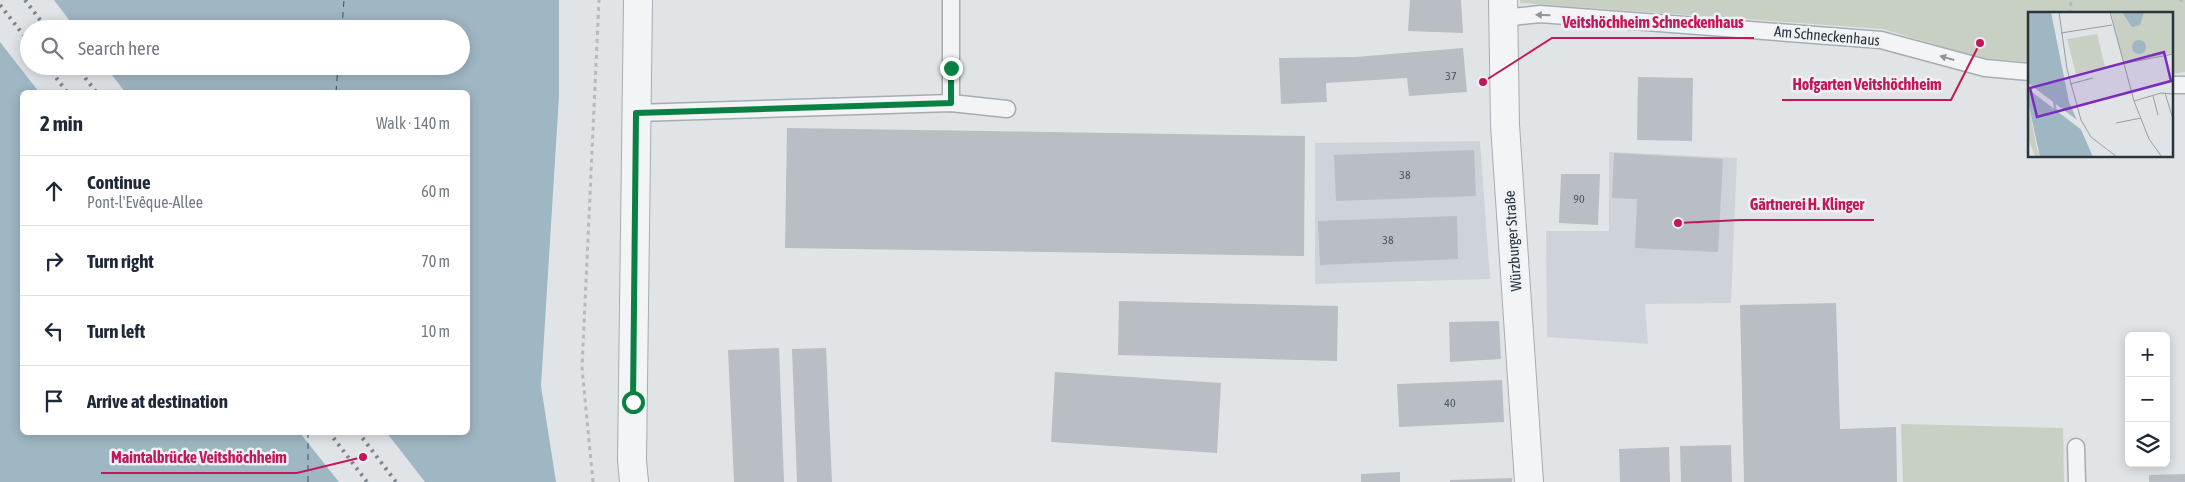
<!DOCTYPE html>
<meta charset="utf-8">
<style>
:root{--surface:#fff;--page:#f2f2f3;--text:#1f2937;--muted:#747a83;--line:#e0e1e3}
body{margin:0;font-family:"Asap Condensed",sans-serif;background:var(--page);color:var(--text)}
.controls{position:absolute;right:15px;bottom:15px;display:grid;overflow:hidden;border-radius:8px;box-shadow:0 2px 12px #0003}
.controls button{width:45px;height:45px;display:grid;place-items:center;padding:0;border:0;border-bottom:1px solid var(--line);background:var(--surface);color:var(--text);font:25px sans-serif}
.stop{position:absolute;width:15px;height:15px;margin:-11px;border:4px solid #0b8043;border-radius:50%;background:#fff}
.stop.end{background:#0b8043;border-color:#fff;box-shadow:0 1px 5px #0008}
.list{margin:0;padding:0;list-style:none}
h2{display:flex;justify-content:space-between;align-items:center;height:65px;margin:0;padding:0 20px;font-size:21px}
h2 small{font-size:16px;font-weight:400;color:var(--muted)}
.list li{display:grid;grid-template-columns:32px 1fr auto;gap:15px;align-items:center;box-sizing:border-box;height:70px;padding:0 20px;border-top:1px solid var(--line)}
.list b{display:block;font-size:19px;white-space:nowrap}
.list p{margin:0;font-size:16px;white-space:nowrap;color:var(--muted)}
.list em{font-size:16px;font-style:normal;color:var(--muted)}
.icon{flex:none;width:28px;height:28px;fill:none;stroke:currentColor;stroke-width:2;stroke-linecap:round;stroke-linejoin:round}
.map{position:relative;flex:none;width:2185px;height:482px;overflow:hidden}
.search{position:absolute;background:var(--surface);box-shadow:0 2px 12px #0003;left:20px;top:20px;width:450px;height:55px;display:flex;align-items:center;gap:12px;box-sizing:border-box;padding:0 18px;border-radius:28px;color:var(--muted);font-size:19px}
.panel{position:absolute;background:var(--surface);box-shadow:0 2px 12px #0003;left:20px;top:90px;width:450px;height:345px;border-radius:8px}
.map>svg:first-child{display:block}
</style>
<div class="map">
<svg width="2185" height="482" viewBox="0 0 2185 482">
<rect width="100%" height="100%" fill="#e0e4e7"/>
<g fill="#ced3d9">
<polygon points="1480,141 1490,279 1315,284 1315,143"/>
<polygon points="1609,152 1737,158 1731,303 1645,304 1648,344 1547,337 1546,231 1609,231"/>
</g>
<g fill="#c7d0c2">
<polygon points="1520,0 2185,0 2185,72 2171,74 2171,14 2029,14 2029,62 1980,58 1883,29 1520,3"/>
<polygon points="1901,424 2063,428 2064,482 1903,482"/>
</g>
<path fill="#9fb6c3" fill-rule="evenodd" d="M0 0H559V96L541 386 556 482H0ZM29 29H461V66H29ZM22 92H468V432H22Z"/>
<g fill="#e0e4e7">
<polygon points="0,0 54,0 76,29 29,29 29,66 105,66 125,92 39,92 0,42"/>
<polygon points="300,433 387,433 425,482 339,482"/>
</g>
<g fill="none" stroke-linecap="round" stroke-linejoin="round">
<g stroke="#39576c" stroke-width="1" stroke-dasharray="6 5" stroke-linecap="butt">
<polyline points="342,29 344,0"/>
<polyline points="336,92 338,66"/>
<polyline points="308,432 308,482"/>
</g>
</g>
<g fill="#b8bec3">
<polygon points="1410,0 1461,0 1463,33 1408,31"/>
<polygon points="1463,48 1467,92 1409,96 1407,78 1326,83 1327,102 1281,104 1279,58 1356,57"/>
<polygon points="1638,77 1693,78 1692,141 1637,140"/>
<polygon points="787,128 1305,136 1304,256 785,248"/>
<polygon points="1474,150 1476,196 1336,201 1334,155"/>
<polygon points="1614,153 1723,159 1718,252 1635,248 1637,199 1612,198"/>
<polygon points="1561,174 1600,174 1598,225 1559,223"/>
<polygon points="1457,216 1458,259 1320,265 1318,221"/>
<polygon points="1119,301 1338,306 1337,361 1118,355"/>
<polygon points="1836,303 1840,429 1896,427 1897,482 1744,482 1740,305"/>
<polygon points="1499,321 1501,359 1450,362 1449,322"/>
<polygon points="779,348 784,482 734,482 728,350"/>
<polygon points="826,348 832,482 797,482 792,349"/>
<polygon points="1055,372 1221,383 1217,453 1051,442"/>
<polygon points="1502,380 1504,422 1399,427 1397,384"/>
<polygon points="1731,445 1732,482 1681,482 1680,446"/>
<polygon points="1669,447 1670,482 1620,482 1619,449"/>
<polygon points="1400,472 1400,482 1361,482 1361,474"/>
<polygon points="2185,474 2185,482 2149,482 2149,475"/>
<polygon points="1512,478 1512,482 1450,482 1450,480"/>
</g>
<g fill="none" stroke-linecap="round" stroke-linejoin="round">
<g stroke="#a6acb1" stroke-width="19">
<g id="lane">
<polyline points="951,0 951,103"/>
<polyline points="1503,18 1540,14 1881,40 1985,68 2029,72"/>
<polyline points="2171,85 2185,85"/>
<polyline points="636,113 951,103 1007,109"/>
<polyline points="2076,447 2077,482"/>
</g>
</g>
<g stroke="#a6acb1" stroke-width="30">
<g id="street">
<polyline points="1503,0 1505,125 1529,482"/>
<polyline points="634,482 632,460 638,0"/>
</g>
</g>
<g stroke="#b6babe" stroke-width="3" stroke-dasharray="4 4" stroke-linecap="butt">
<polyline points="2179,0 2185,1"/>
<polyline points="2070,14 2071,0"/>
<polyline points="593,482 582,368 599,0"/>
</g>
<use href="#lane" stroke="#f2f4f6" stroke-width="16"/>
<use href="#street" stroke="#f2f4f6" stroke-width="28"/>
<g stroke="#7b858f" stroke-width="4" stroke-dasharray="2.5 5" stroke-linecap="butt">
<polyline points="25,0 47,29"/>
<polyline points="0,5 29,42"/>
<polyline points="47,66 67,92"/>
<polyline points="76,66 96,92"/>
<polyline points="329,432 367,482"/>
<polyline points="358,432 396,482"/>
</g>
</g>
<defs><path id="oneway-solid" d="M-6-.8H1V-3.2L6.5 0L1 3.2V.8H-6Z" transform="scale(1.25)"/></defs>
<g fill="#8e949a">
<use href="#oneway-solid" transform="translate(1543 15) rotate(-179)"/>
<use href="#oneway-solid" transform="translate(1947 58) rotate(-164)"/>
</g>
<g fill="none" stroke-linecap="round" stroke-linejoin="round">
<polyline stroke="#0b8043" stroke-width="6" points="633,402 636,113 951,103 951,68"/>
</g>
<g text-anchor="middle" stroke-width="5" stroke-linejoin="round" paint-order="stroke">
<g font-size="12" fill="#4e565e">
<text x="1451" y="80">37</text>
<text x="1405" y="179">38</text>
<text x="1579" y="203">90</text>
<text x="1388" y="244">38</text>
<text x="1450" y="407">40</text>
</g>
<g font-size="15" fill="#2a343d" stroke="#eff2f5">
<text transform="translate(1827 36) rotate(5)" y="5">Am Schneckenhaus</text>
<text transform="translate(1513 241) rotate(-94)" y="5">Würzburger Straße</text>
</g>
</g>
<g transform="translate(2028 12)">
<rect width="145" height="145" fill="#e0e4e7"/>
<path d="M83 0H145V41L95 51ZM69 22 77 55 48 62 39 27ZM0 89 9 137 12 145H7L0 126Z" fill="#c7d0c2"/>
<path d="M0 0H23L41 90 65 145H12L0 89ZM94 0H116L112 13 104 15ZM104 35a7 7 0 1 1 14 0a7 7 0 1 1-14 0Z" fill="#9fb6c3"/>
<path d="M0 71 53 111 55 119 0 77Z" fill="#e0e4e7"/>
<path fill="none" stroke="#9fb6c3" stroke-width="2.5" d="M14 0 27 96 43 145"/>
<path fill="none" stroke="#979ea3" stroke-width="1" d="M31 0 39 57 53 108 63 125 89 145M82 0 106 89 121 127 134 145M33 21 84 13M94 52 145 42M42 72 65 66M137 81 145 107M125 84 130 103M106 89 133 81 145 82M88 111 113 106"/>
<path fill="#7b2cbf" fill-opacity="0.15" stroke="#7b2cbf" stroke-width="2.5" d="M136 40 143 69 9 105 2 76Z"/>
<rect width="145" height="145" fill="none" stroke="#2a343d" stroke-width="2.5"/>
</g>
<path fill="none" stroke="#c2185b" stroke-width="2" d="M1483 82L1552 38H1754M1980 43L1951 100H1782M1678 223L1740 220H1874M363 457L297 473H101"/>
<g fill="#c2185b" stroke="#eff2f5" stroke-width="2">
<circle cx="1483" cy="82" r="5"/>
<circle cx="1980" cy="43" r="5"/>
<circle cx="1678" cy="223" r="5"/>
<circle cx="363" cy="457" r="5"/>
</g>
<g font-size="16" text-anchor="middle" font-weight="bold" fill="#c2185b" stroke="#eff2f5" stroke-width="5" stroke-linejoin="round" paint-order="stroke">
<text x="1653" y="28">Veitshöchheim Schneckenhaus</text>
<text x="1867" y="90">Hofgarten Veitshöchheim</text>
<text x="1807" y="210">Gärtnerei H. Klinger</text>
<text x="199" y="463">Maintalbrücke Veitshöchheim</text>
</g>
</svg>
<div class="controls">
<button>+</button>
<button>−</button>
<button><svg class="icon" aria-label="layers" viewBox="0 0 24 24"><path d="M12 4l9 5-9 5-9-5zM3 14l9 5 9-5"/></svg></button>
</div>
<div class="stop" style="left:633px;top:402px"></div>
<div class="stop end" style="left:951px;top:68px"></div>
<div class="search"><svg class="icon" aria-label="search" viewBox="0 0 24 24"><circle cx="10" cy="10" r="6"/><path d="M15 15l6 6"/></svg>Search here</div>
<section class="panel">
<h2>2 min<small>Walk · 140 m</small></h2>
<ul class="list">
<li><svg class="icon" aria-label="ahead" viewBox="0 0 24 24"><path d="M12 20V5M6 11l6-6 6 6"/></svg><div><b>Continue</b><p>Pont-l'Evêque-Allee</p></div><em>60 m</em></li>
<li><svg class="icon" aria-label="right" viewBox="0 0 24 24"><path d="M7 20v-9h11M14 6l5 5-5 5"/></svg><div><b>Turn right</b></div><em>70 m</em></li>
<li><svg class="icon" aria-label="left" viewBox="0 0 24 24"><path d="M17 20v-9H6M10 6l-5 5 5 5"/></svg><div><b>Turn left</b></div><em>10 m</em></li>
<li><svg class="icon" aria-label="arrive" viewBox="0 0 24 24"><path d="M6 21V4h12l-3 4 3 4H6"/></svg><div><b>Arrive at destination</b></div></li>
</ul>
</section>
</div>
